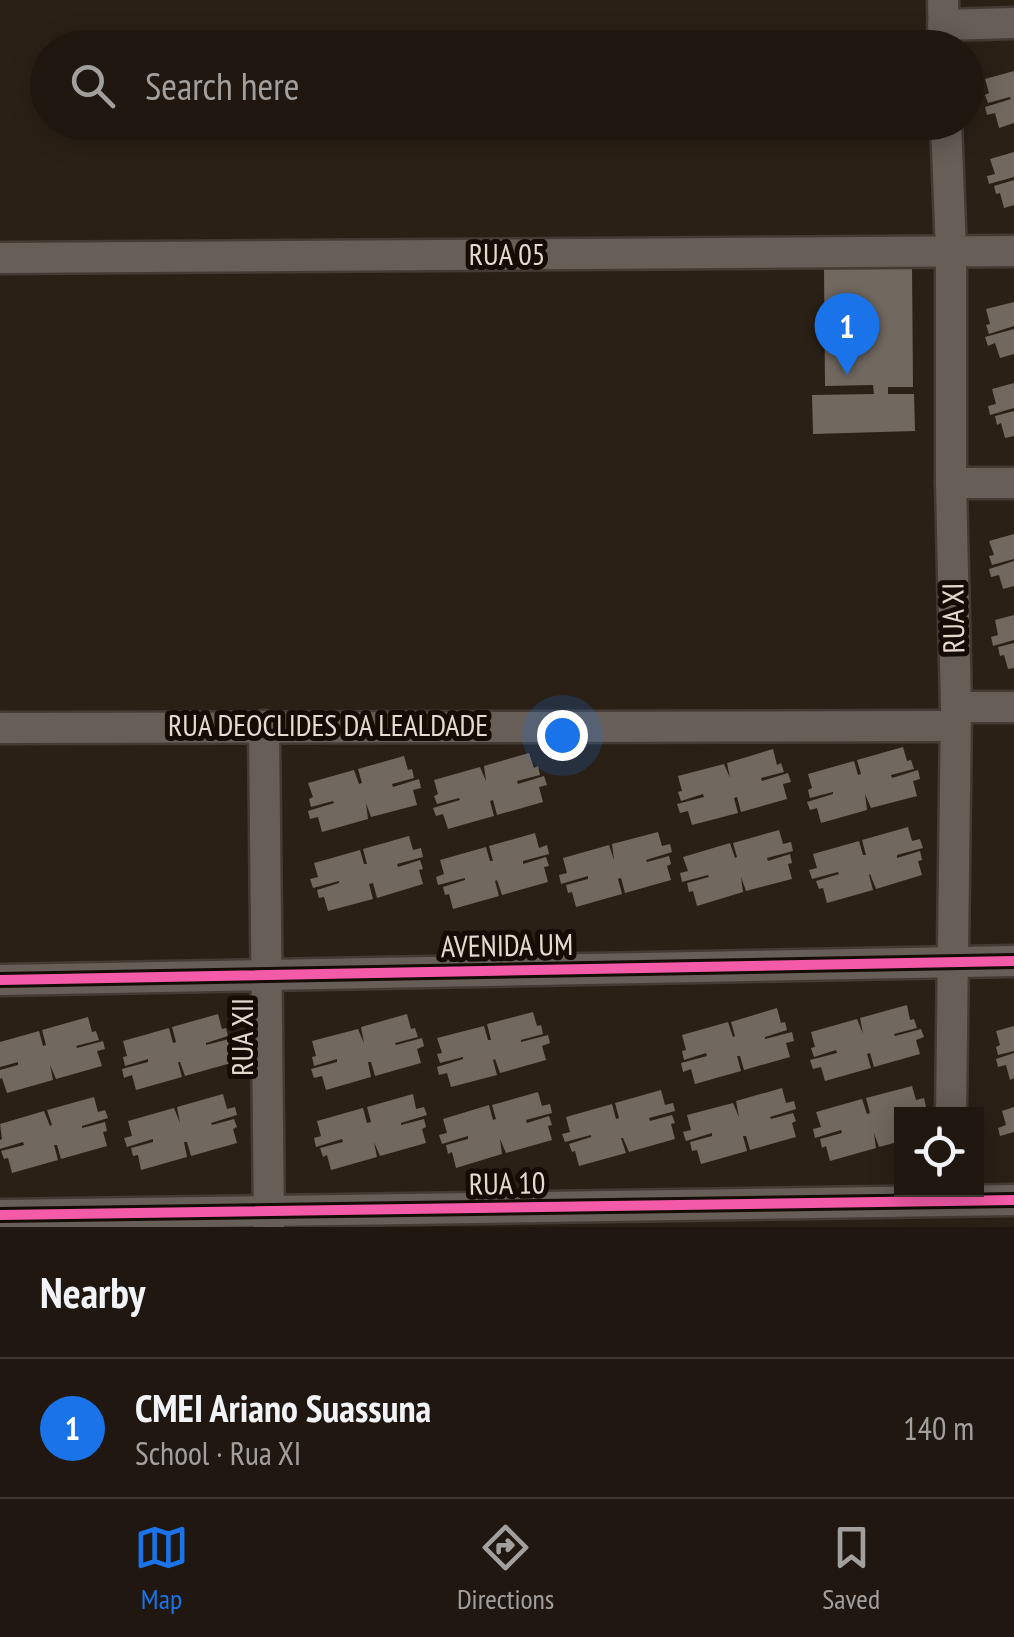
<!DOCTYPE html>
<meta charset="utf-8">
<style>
:root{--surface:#201810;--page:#282119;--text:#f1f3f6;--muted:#a2a09f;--line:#3d3730;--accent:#1a73e8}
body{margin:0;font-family:"PT Sans Narrow",sans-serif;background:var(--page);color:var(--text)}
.controls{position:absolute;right:30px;bottom:30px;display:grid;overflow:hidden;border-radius:0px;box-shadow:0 5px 25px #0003}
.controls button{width:90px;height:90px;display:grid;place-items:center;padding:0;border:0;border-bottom:2px solid var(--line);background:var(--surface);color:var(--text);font:50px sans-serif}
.you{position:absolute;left:562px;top:735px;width:35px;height:35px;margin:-25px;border:8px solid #fff;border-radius:50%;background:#1a73e8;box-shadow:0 0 0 15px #1a73e833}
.badge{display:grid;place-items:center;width:65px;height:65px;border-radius:50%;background:var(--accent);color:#fff;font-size:32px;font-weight:700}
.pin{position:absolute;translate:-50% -82px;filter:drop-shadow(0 2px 5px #0008)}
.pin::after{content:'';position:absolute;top:52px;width:35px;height:30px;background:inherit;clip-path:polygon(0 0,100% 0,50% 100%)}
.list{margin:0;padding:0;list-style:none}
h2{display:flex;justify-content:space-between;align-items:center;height:130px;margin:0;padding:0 40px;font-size:42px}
h2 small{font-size:32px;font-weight:400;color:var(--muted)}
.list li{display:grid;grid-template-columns:65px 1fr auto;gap:30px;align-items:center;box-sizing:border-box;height:140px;padding:0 40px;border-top:2px solid var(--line)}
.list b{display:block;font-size:38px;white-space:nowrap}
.list p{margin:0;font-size:32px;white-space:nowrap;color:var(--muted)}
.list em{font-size:32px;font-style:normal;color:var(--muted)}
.icon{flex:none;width:55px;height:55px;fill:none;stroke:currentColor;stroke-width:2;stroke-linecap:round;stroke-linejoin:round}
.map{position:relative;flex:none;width:1014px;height:1227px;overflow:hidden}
.search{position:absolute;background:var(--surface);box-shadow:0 5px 25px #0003;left:30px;right:30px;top:30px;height:110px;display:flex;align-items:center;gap:25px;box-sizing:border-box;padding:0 35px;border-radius:55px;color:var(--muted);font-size:38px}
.sheet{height:270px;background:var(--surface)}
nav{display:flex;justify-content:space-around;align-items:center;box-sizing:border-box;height:140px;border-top:2px solid var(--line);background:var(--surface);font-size:28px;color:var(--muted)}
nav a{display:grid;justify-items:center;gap:5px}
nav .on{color:var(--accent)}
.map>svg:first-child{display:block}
</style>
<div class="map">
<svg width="1014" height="1227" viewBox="0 0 1014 1227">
<rect width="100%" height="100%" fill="#2a2016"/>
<g fill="#716860">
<polygon points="1014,71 1014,123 999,128 995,113 987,115 985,107 1011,99 1010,97 988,103 985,95 989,93 985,79"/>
<polygon points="1014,152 1014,177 989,184 987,176 995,174 990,159"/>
<polygon points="1014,180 1014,205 1004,208 1000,193 996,194 994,186"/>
<polygon points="912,266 913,387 888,387 888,394 914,394 915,431 813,434 812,395 874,394 873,385 825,386 824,268"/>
<polygon points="1014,302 1014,326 989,334 986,325 990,324 986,309"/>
<polygon points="1014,329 1014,354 1000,358 995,343 988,346 985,337"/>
<polygon points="1014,383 1014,408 990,415 988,406 996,404 992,389"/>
<polygon points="1014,411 1014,436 1005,438 1001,423 997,425 995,416"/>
<polygon points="1014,534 1014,559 992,565 989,556 994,555 989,541"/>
<polygon points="1014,561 1014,586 1003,589 999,575 991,577 989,569"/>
<polygon points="1014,615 1014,640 993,646 991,637 998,635 995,620"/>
<polygon points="1014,643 1014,668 1008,669 1004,655 1000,656 998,647"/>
<polygon points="903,747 907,761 911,760 914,769 891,775 892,778 918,770 920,779 913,781 917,796 871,808 865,794 867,810 821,823 817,808 810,810 807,802 833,794 833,792 810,798 808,790 812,788 808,774 854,761 858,775 861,774 857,760"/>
<polygon points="773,749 777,765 781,763 784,772 761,778 762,781 788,773 791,782 783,784 787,799 741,812 737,797 734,798 738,813 692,825 688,811 680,813 677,804 704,797 703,794 681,801 678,792 682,791 678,776 724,764 730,778 727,763"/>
<polygon points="529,753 534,768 538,766 540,775 517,781 518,784 544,776 547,785 539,787 543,802 497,815 493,800 490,801 494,816 448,829 443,814 436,816 433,808 460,800 459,798 437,804 434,796 438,794 434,780 480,767 486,781 484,766"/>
<polygon points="404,756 408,770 412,769 414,778 392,784 393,787 419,779 421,788 413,790 417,805 371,817 366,803 368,819 322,832 318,817 310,819 308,811 334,803 333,801 311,807 309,799 313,797 308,783 354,770 359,784 362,783 358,769"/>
<polygon points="908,827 912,841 920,839 923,848 897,855 897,858 920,851 922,860 918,861 922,875 876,889 870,874 869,875 873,890 827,903 823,888 819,889 816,881 839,874 838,872 812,879 809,870 817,868 813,854 859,841 863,855 866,855 862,840"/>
<polygon points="779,830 783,844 791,842 793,851 767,858 768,861 790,854 792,863 788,864 792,879 746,891 741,877 743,892 697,906 693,891 689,892 687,883 709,877 708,875 682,882 680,873 688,871 683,857 730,843 735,858 737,857 733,843"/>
<polygon points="658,832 662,846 670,844 672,852 646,860 647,862 669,856 671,864 667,866 671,880 625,893 621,878 618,879 622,894 576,907 572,892 568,893 566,885 588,879 588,876 561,884 559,875 567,873 563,858 609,845 614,860 612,844"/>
<polygon points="535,833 539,848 547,845 549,854 523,861 523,864 546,857 549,866 544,867 548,882 502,895 497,880 495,881 499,896 453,909 449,894 445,895 443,887 465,880 465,878 438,885 436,877 444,874 440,860 486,847 490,861 493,861 489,846"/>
<polygon points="409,836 413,850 421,848 423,857 397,864 398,867 420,860 423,869 419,870 423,884 377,898 373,883 369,884 373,899 328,911 324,897 319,898 317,890 339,883 339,881 313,888 310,879 318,877 314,863 360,850 364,864 367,864 363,849"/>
<polygon points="907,1005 910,1020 914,1019 917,1028 894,1034 895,1036 921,1029 924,1037 916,1040 920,1054 874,1067 870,1053 867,1054 871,1068 825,1081 821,1067 813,1069 810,1060 837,1053 836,1050 814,1057 811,1048 815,1047 811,1032 857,1019 863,1034 860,1018"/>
<polygon points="777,1008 781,1023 785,1022 787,1030 765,1037 765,1039 792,1032 794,1041 786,1043 790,1057 744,1070 740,1056 737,1056 741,1071 695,1084 691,1069 683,1072 681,1063 707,1056 706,1053 684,1060 682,1051 686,1050 682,1035 728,1022 733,1037 735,1036 731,1022"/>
<polygon points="533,1012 537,1026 541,1025 543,1034 521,1040 521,1042 548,1035 550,1043 542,1046 546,1060 500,1073 495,1059 493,1060 497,1075 451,1087 447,1073 439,1075 437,1067 463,1059 463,1057 440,1063 437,1054 442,1053 437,1038 484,1026 488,1040 491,1040 487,1024"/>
<polygon points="218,1014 222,1029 226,1028 228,1036 206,1043 206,1045 233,1038 235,1046 227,1049 231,1063 185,1076 180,1062 178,1062 182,1077 136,1090 132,1075 124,1078 122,1069 148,1062 148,1059 125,1066 123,1057 127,1056 123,1041 169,1028 173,1043 176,1042 172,1027"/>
<polygon points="407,1014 411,1029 415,1028 418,1037 395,1043 396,1045 422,1038 424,1046 417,1049 421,1063 375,1076 371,1062 368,1062 371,1077 326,1090 322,1076 314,1078 311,1069 337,1062 337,1059 314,1066 312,1057 316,1056 312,1041 358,1029 364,1043 361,1027"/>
<polygon points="88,1017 92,1032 96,1031 99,1040 76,1046 77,1048 103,1041 105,1049 97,1051 102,1066 56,1079 50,1065 53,1080 7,1093 2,1078 0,1079 0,1070 18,1065 18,1062 0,1067 0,1042 39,1031 43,1046 46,1045 42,1030"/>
<polygon points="1014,1026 1014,1051 998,1055 996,1047 1000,1045 996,1031"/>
<polygon points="1014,1053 1014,1078 1010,1080 1006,1065 998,1067 996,1059"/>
<polygon points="912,1086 916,1100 924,1098 926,1107 900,1114 901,1141 879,1147 874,1133 876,1148 830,1161 826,1146 822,1148 820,1139 842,1133 841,1130 815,1138 813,1129 821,1127 816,1112 862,1099 867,1114 870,1113 866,1098"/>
<polygon points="782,1088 786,1103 794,1101 796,1109 770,1117 771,1119 793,1113 796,1121 792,1123 796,1137 750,1150 746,1136 743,1136 747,1151 701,1164 697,1150 692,1151 690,1142 712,1136 712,1133 686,1141 683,1132 691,1130 687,1115 733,1103 739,1117 736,1101"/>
<polygon points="661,1090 665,1105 673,1103 675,1111 649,1118 650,1121 672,1115 675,1123 671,1124 675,1139 629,1152 623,1138 621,1138 626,1153 579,1166 575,1151 572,1152 569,1144 591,1137 591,1135 565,1142 562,1134 570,1132 566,1117 612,1104 616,1119 619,1118 615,1103"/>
<polygon points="538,1092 542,1106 550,1104 552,1113 526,1120 527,1123 549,1116 552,1125 548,1126 552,1140 506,1153 500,1139 502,1154 456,1168 452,1152 448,1154 446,1145 468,1139 468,1136 442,1144 439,1135 447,1133 443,1119 489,1105 493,1120 496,1119 492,1105"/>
<polygon points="223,1094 227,1109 235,1107 237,1115 211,1123 212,1125 234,1119 237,1127 233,1129 237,1143 191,1156 187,1142 184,1142 187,1157 141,1170 138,1155 133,1156 131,1148 153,1142 153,1139 127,1147 124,1138 132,1136 128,1121 174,1108 180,1123 177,1107"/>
<polygon points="413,1094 416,1109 424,1107 427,1115 401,1123 401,1125 424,1119 426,1127 422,1129 426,1143 380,1156 374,1142 377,1157 331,1170 327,1155 323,1157 320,1148 343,1142 342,1139 316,1147 314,1138 321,1136 317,1121 363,1108 367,1123 371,1122 367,1107"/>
<polygon points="94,1097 98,1112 105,1110 108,1118 82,1126 82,1128 105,1122 107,1131 103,1132 107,1146 61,1159 57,1145 54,1145 58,1160 12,1173 8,1158 4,1159 1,1151 24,1145 23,1142 0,1149 0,1140 2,1139 0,1124 44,1111 50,1126 52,1125 47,1110"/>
<polygon points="1014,1107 1014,1132 1000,1136 998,1128 1006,1125 1002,1111"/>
</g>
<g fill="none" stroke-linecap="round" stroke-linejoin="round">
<g stroke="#443b34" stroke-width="35">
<g id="minor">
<polyline points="943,0 944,48"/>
<polyline points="943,25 1014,23"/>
<polyline points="946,122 951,252 951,483 956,707 951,1114"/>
<polyline points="0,258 1014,251"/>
<polyline points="951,483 1014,483"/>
<polyline points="956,707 1014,707"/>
<polyline points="264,726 269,1227"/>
<polyline points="0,728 955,726"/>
<polyline points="0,980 1014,961"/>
<polyline points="0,1215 1014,1200"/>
</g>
</g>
<use href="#minor" stroke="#665e57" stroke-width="30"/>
<g stroke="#140c05" stroke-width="16">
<g id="cycleway">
<polyline points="0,980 1014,961"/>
<polyline points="0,1215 1014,1200"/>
</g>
</g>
<use href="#cycleway" stroke="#f35aa7" stroke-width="10"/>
</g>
<g text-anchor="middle" stroke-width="10" stroke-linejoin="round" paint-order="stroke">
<g font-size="30" fill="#e6d9ce" stroke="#140c05">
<text x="507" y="265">RUA 05</text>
<text transform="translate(954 618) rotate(-91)" y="10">RUA XI</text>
<text x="328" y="736">RUA DEOCLIDES DA LEALDADE</text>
<text transform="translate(507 946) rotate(-1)" y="10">AVENIDA UM</text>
<text transform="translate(243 1037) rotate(-90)" y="10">RUA XII</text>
<text transform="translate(507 1184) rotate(-1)" y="10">RUA 10</text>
</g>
</g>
</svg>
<div class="controls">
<button><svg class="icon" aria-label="locate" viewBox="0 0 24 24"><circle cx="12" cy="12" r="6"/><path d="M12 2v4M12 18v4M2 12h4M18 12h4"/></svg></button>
</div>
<div class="you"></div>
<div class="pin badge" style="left:847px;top:375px">1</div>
<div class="search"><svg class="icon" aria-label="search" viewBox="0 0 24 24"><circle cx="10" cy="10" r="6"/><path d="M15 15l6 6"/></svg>Search here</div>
</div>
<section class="sheet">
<h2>Nearby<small></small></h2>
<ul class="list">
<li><span class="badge">1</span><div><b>CMEI Ariano Suassuna</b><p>School · Rua XI</p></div><em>140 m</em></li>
</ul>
</section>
<nav>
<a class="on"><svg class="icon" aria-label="map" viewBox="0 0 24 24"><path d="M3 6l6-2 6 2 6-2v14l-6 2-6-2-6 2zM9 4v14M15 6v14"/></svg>Map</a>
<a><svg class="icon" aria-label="directions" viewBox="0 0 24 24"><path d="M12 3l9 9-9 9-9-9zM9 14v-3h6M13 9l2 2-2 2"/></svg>Directions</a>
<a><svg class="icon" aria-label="saved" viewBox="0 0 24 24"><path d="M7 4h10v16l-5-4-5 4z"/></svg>Saved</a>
</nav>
